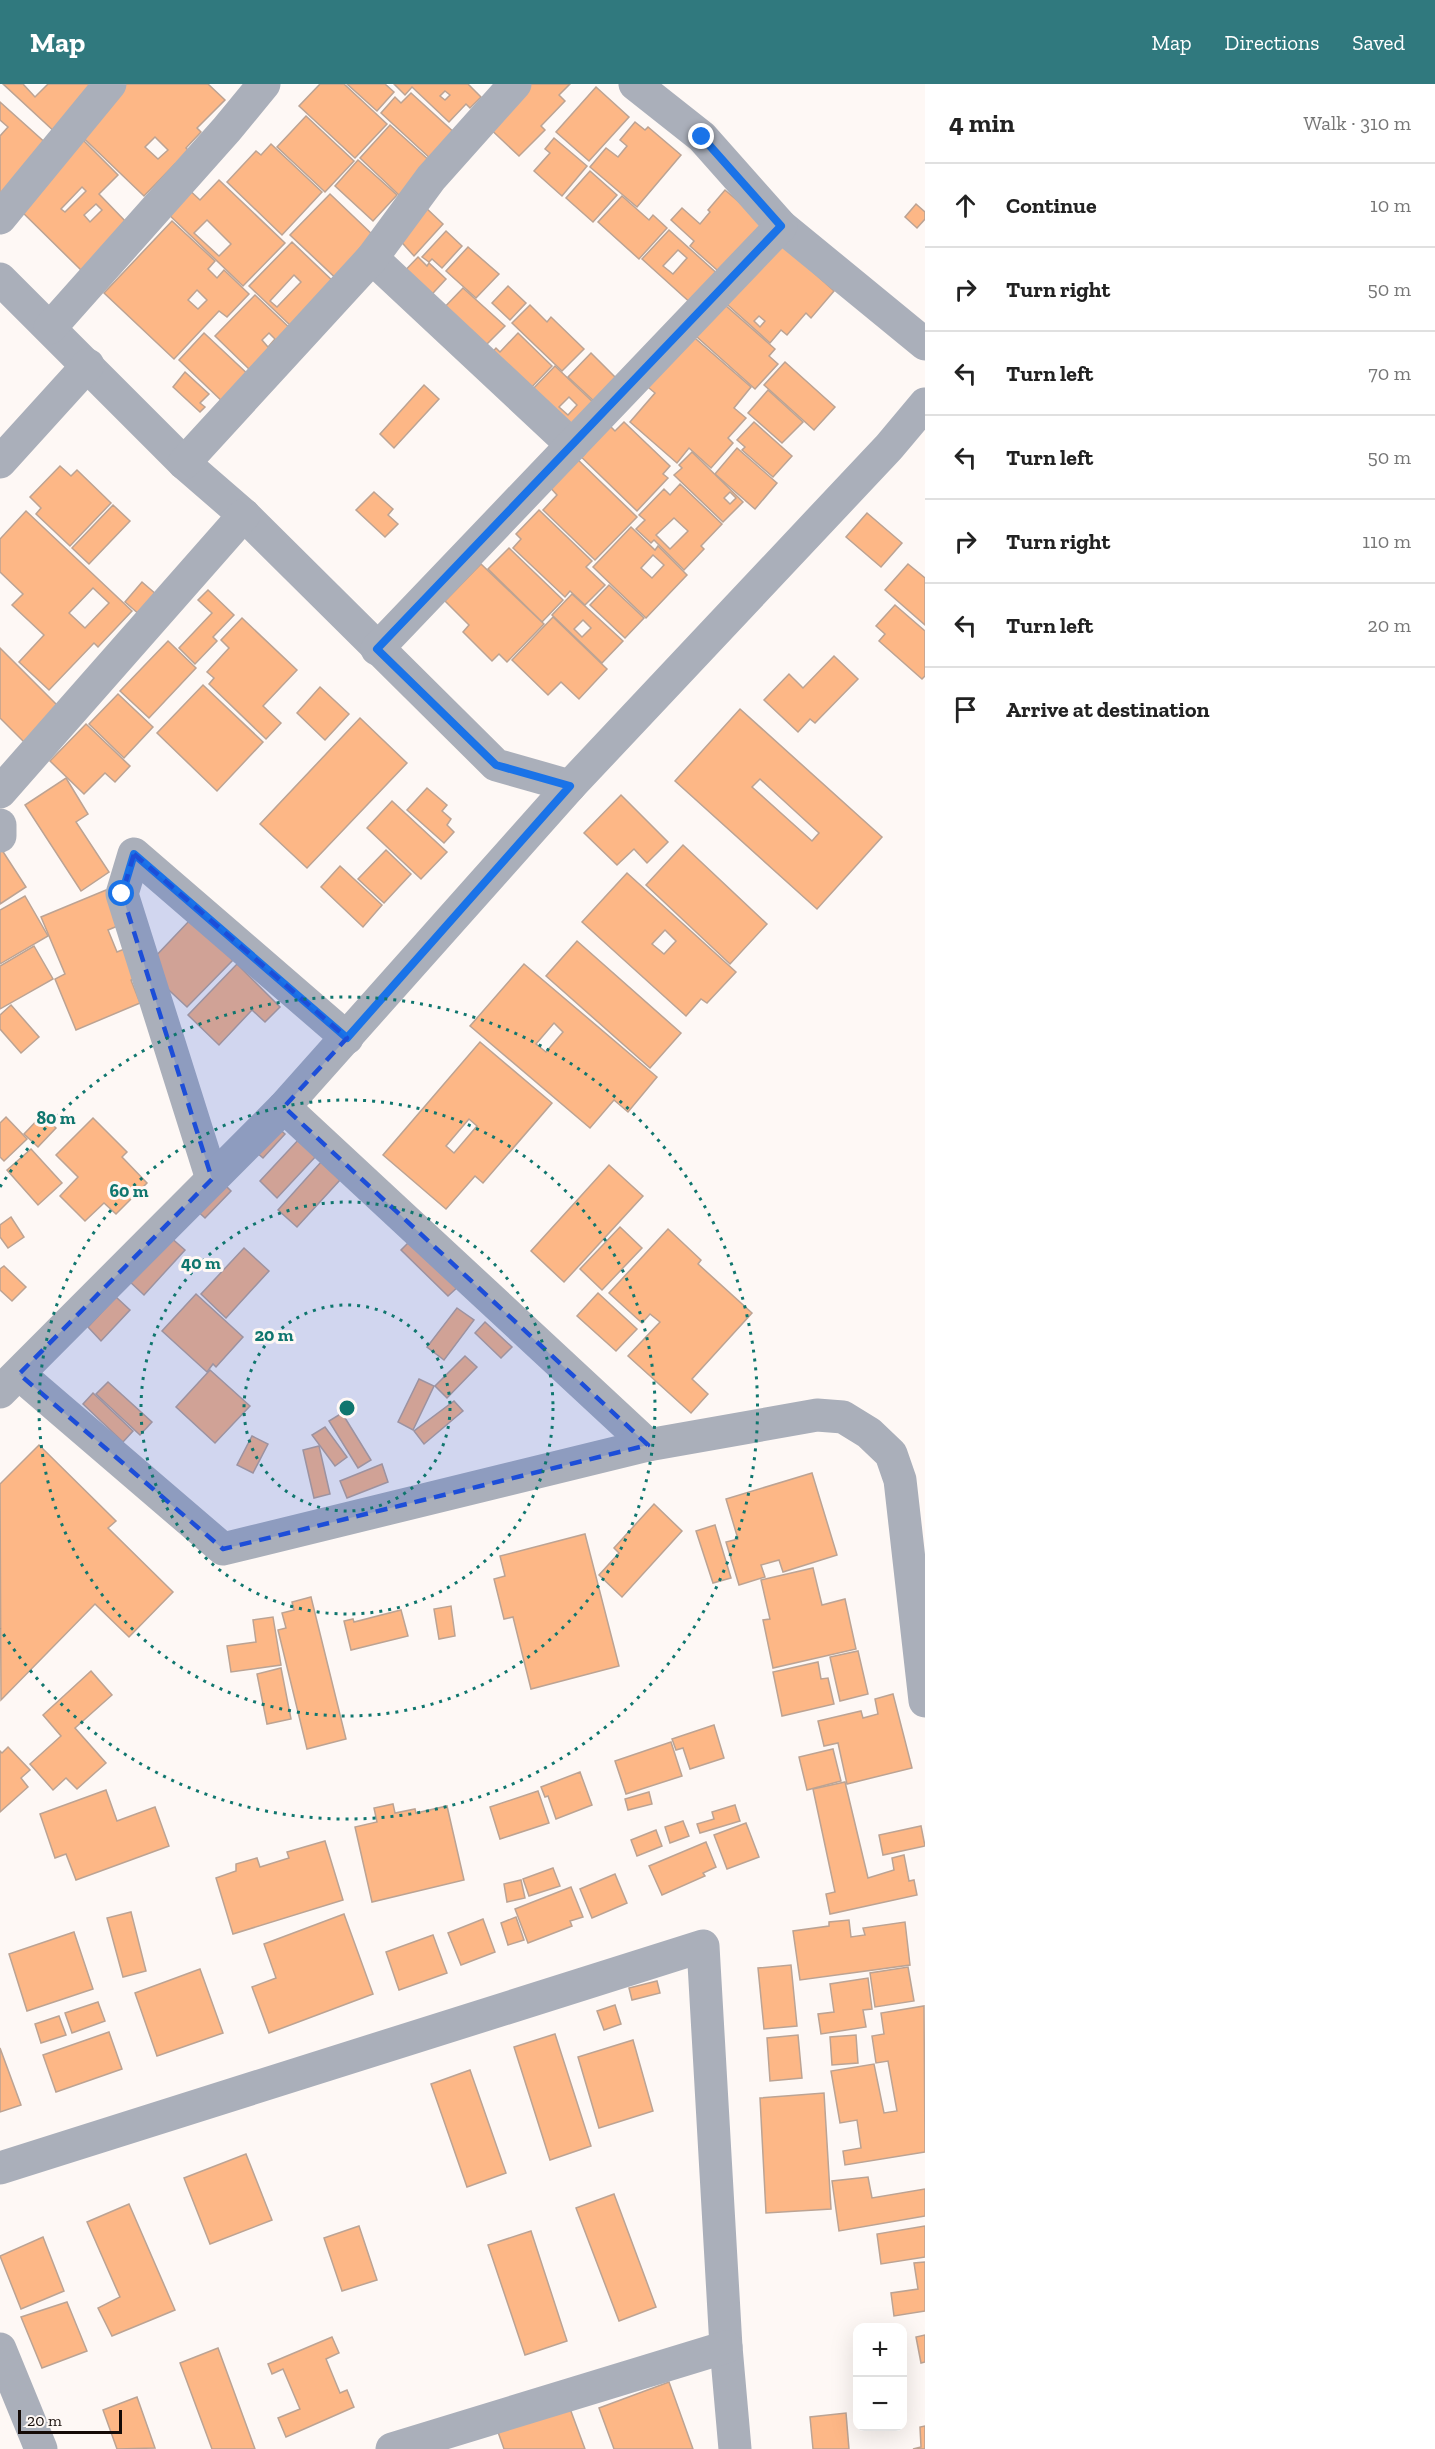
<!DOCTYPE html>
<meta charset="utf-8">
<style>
:root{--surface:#fff;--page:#f6f6f6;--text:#222;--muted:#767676;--line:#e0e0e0;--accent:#30797e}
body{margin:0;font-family:"Zilla Slab",serif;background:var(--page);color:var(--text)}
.controls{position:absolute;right:18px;bottom:18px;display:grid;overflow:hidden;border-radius:12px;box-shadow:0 6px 24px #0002}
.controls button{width:54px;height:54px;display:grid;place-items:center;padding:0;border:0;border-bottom:2px solid var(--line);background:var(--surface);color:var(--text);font:30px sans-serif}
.scale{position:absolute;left:18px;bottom:15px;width:104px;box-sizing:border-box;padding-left:6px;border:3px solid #150b07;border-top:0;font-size:16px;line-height:21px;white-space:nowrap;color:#150b07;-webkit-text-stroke:4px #fef8f5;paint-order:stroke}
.stop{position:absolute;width:18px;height:18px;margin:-14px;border:4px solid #1a73e8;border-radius:50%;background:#fff}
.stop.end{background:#1a73e8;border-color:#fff;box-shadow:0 2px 6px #0008}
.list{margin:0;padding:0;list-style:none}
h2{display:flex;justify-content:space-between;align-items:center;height:78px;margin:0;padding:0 24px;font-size:26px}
h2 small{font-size:20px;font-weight:400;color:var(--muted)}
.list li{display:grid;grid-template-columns:39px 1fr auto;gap:18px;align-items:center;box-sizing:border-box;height:84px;padding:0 24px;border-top:2px solid var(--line)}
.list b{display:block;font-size:22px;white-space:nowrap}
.list em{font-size:20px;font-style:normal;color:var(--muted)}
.icon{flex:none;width:33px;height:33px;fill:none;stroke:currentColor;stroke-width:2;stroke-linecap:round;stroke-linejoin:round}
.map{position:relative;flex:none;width:925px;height:2365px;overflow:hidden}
header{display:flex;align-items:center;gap:36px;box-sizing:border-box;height:84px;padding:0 30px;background:var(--accent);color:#fff}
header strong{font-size:28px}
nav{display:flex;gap:33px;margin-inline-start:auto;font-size:21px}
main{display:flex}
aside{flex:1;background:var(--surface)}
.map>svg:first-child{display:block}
</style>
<header>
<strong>Map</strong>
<nav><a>Map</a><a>Directions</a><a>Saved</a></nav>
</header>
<main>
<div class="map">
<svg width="925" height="2365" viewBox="0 0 925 2365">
<rect width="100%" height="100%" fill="#fef8f5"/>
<g fill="#fdb786" stroke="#bca393" stroke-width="1.5" fill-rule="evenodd">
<polygon points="3,0 23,0 35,13 48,0 109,0 57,50"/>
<path d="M113 0H208L225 16 197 44 201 48 186 64 197 75 175 80 144 112 72 43ZM155 53 168 66 158 75 145 63Z"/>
<polygon points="320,0 344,0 387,40 355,74 299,22"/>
<polygon points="347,0 385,0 394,8 377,27"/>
<path d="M394 0H468L481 13 470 24 466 20 449 38 412 3 405 11ZM445 7 450 11 445 16 440 12Z"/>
<polygon points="522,0 570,0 559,11 565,17 541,42 545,46 519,72 484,39"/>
<polygon points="596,3 629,33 589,77 556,48"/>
<polygon points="411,9 457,51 433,77 381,29 395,13 401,19"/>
<polygon points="0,18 49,62 0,115 0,52 8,43 0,36"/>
<polygon points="306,32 354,77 325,108 277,63"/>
<polygon points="635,38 645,46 648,43 681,71 637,123 590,83 606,64 618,73 627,62 620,56"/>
<polygon points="390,41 431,78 400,112 360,74"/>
<path d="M76 49 118 91 99 110 129 141 83 188 14 120ZM82 103 86 107 65 128 61 125ZM96 120 102 126 90 138 84 131Z"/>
<polygon points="554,54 587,82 562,112 534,87 550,69 545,65"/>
<polygon points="271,60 322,108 282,151 227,98 256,67 261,71"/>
<polygon points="358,76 397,111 373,137 335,102"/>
<polygon points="590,87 617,111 593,138 566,114"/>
<path d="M219 96 285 159 243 202 163 125 185 102 200 116ZM207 136 231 160 219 172 194 149Z"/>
<polygon points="725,106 767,142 726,194 690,162 694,157 671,136 682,124 700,140 710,128 708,126"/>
<polygon points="330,110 375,153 341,199 290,151"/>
<polygon points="622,112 649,136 653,131 667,144 639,175 598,138"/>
<polygon points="916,120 925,128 925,135 917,144 905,133"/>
<polygon points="424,122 443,140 414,172 396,152"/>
<path d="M172 137 215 177 208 185 217 194 224 186 249 210 227 233 219 227 174 275 104 209ZM197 206 207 216 198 225 188 216Z"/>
<path d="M669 146 721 193 694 222 642 175ZM678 166 687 174 673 190 663 182Z"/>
<polygon points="446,147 462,162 442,184 432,175 429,178 422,173"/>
<path d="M292 158 338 202 292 243 249 202ZM294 191 301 198 277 223 270 217Z"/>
<path d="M781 159 834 207 811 234 806 229 787 251 781 246 770 259 720 214ZM759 232 765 237 760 243 754 237Z"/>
<polygon points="468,163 499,190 476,214 446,187"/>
<polygon points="418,173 427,182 429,179 446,195 423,220 397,195"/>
<polygon points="508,202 526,219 510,236 492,219"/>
<polygon points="463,204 505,242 479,268 439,229"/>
<path d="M255 211 294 248 250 286 215 252ZM269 249 275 255 268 263 262 256Z"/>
<polygon points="717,214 775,265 769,272 778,280 755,305 688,245"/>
<polygon points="530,221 547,238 551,233 584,265 562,287 512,239"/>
<polygon points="688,248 751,303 734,324 746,334 728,354 733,359 711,384 689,364 677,379 630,338 655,309 643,299"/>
<polygon points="204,249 252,294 226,321 179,276"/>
<polygon points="518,249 552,282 527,308 489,272 496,264 500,268"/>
<polygon points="591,269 618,296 596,319 568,293"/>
<polygon points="785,278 835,323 814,346 764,301"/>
<path d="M555 282 597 322 570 349 529 309ZM569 313 577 321 568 331 559 323Z"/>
<polygon points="185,288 209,310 200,319 205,323 200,328 173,303"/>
<polygon points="424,301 439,315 394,364 380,350"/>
<polygon points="768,306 803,338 782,359 748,329"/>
<polygon points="624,338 670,382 663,390 668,394 637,427 573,365 610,342 615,347"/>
<polygon points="754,338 792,372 773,393 742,366 745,363 737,356"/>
<polygon points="737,364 777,399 755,425 715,390"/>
<path d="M692 368 743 418 723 438 674 391 682 384 679 381ZM730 408 736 414 730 420 724 414Z"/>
<polygon points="574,372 637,433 595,476 543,426 557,411 547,400"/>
<polygon points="60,382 71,392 77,386 111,419 70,462 36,430 41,424 30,413"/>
<path d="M680 400 722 440 701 462 704 465 684 486 654 456 651 459 636 445 645 436 639 431 664 405 670 411ZM674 434 688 447 670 465 656 451Z"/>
<polygon points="374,408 393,425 388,431 398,440 385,453 356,426"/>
<polygon points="113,421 130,437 89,480 72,464"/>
<polygon points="539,426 592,477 586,483 605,501 585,521 570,507 565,513 513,464 521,455 516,450"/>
<path d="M26 427 132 527 98 563 94 559 49 606 19 578 44 551 12 521 23 510 0 488V455ZM93 504 109 519 85 544 69 529Z"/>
<polygon points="867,429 902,459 881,483 846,453"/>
<path d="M631 443 655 466 658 462 687 491 646 534 593 483ZM653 471 664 481 652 494 641 484Z"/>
<polygon points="509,464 563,516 542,538 488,485"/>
<polygon points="481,480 544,540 507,578 499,570 492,577 463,548 469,541 445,517"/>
<polygon points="908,480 925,494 925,541 885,506"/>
<polygon points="142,498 157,511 140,531 125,518"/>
<polygon points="609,501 644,534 625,554 590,521"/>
<polygon points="208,506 234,531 213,553 217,557 195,580 179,564 212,529 198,516"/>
<path d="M572 510 623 557 602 579 552 531ZM583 536 591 544 582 553 574 545Z"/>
<polygon points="895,521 925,547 925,592 922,595 879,557 885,550 876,542"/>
<polygon points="553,533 607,585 579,615 561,598 548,611 512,576"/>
<polygon points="242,534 297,586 263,622 281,639 266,655 209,600 214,594 207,588 229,564 221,556"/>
<polygon points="168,557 196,584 149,634 120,607"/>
<polygon points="0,564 66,630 31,665 0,634"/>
<polygon points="834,572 858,595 815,639 810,635 798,648 764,616 789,590 803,604"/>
<polygon points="203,601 263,658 217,707 157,649"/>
<polygon points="320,603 349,630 325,656 297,629"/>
<polygon points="118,610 153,643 124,674 89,640"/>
<path d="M740 625 882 753 817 825 675 697ZM760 695 819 749 812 757 752 703Z"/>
<polygon points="360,634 407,679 307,784 260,740"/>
<polygon points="86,640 130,682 115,698 105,689 84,710 50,677"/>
<polygon points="66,694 88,730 76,738 109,788 81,807 25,721"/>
<polygon points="427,704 447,721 442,727 451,735 447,741 454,748 444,759 407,726"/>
<polygon points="621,711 668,758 647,779 634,765 617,781 584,749"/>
<polygon points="392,717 447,768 421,795 367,744"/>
<polygon points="683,761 767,840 730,880 646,801"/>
<polygon points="0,763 26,803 0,820"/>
<polygon points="386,766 411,790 384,819 358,795"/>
<polygon points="340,782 382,821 363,843 321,803"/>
<path d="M627 789 736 888 707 919 701 915 686 932 582 838ZM665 846 676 857 664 870 652 860Z"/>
<polygon points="106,806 120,841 108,846 117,868 127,864 139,892 131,896 140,919 76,946 55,895 65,890 41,833"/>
<polygon points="25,812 48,852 0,880 0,826"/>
<polygon points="190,836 233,876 187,923 156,894 152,876"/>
<polygon points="577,857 681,949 650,984 546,892"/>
<polygon points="34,862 53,895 0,925 0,882"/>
<polygon points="237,880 280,923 265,938 252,926 219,961 188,931"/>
<path d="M524 880 657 993 628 1028 614 1016 590 1044 470 942ZM554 939 563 948 546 968 536 960Z"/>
<polygon points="11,921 39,953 21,969 0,945 0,931"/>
<path d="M480 958 552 1019 483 1099 475 1092 446 1125 383 1071ZM469 1035 477 1042 454 1069 446 1062Z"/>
<polygon points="42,1031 56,1044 38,1063 24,1050"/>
<polygon points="6,1033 27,1055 4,1077 0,1073 0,1039"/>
<polygon points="93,1034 127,1068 122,1073 147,1099 116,1130 104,1119 85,1137 60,1112 78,1093 56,1071"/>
<polygon points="272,1038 285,1050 263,1074 249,1062"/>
<polygon points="300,1054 317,1071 277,1114 260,1097"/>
<polygon points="31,1065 62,1099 38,1121 7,1086"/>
<polygon points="321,1078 340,1096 297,1143 278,1126"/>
<polygon points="609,1081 643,1112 564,1198 531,1167"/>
<polygon points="219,1095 231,1107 205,1134 193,1123"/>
<polygon points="11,1133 24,1153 8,1164 0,1153 0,1141"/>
<polygon points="620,1143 642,1164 602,1206 580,1185"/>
<polygon points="668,1145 701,1176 698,1180 752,1229 692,1295 708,1310 691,1329 628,1272 660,1238 650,1230 642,1239 609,1209"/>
<polygon points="169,1152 185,1166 144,1211 128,1196"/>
<polygon points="413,1154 460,1201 448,1212 401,1166"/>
<polygon points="244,1164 269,1187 226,1234 201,1210"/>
<polygon points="4,1182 26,1203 12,1217 0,1206 0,1185"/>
<polygon points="598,1209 637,1245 616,1267 577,1232"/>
<polygon points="196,1210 243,1253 216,1283 213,1280 207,1288 162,1247"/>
<polygon points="116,1213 130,1226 101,1257 88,1243"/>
<polygon points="457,1224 474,1236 444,1276 427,1263"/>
<polygon points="485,1238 512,1263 501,1274 475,1249"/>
<polygon points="465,1272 477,1283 447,1314 435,1302"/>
<polygon points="210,1286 250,1322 215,1359 176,1323"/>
<polygon points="419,1295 434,1302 413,1346 398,1338"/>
<polygon points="108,1298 152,1338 140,1351 96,1310"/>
<polygon points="93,1309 133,1347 123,1358 83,1320"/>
<polygon points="454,1317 463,1327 424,1360 414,1347"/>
<polygon points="342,1329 371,1376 358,1384 329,1337"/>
<polygon points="325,1343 347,1373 335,1382 312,1351"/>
<polygon points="252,1352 268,1360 253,1389 237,1381"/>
<polygon points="39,1361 116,1437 108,1444 173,1508 129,1553 95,1520 1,1616 0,1400"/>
<polygon points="319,1362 330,1410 314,1414 303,1366"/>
<polygon points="382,1380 388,1398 347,1414 340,1397"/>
<polygon points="812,1389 837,1471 783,1488 779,1476 761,1481 765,1493 739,1501 726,1458 738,1455 726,1415"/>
<polygon points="654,1420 682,1447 622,1513 599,1491 619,1469 614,1464"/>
<polygon points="715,1441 731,1494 713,1499 696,1447"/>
<polygon points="585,1450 619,1582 531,1605 513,1533 504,1535 494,1495 505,1492 500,1472"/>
<polygon points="813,1484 822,1521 845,1515 856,1565 773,1584 763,1536 770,1535 761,1496"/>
<polygon points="311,1513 346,1655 307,1665 278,1546 286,1544 282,1529 294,1526 292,1518"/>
<polygon points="451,1522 455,1552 439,1555 434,1525"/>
<polygon points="401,1526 408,1552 351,1566 344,1537 353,1535 354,1538"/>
<polygon points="273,1533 281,1581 231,1588 227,1562 256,1558 253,1536"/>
<polygon points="858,1567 868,1610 840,1617 830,1573"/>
<polygon points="818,1578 821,1595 828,1594 834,1620 782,1632 773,1588"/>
<polygon points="281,1584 291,1635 267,1640 257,1590"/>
<polygon points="91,1587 112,1611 75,1644 106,1679 77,1705 66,1694 53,1706 30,1680 61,1652 43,1631"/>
<polygon points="893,1610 912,1684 847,1700 838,1659 824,1662 818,1637 861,1627 863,1634 878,1630 875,1615"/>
<polygon points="714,1641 724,1674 690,1685 683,1664 676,1666 672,1655"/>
<polygon points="671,1658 682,1692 626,1710 615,1677"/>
<polygon points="8,1663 30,1686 21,1694 28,1703 0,1728 0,1667 2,1669"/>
<polygon points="833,1665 841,1697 807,1706 799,1673"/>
<polygon points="580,1688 592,1721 556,1735 548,1712 545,1713 541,1703"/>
<polygon points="845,1698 868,1794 894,1786 892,1774 904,1771 909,1797 914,1796 917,1811 830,1830 826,1810 835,1808 813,1705"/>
<polygon points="106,1706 117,1737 155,1723 169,1762 76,1796 66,1770 55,1774 40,1730"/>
<polygon points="538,1707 549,1739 500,1755 490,1723"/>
<polygon points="649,1708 652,1720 628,1726 625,1715"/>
<polygon points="393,1720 395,1729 415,1725 416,1729 447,1722 464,1796 372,1818 355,1743 377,1738 374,1724"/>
<polygon points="735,1721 740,1737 700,1749 697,1740 714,1735 712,1728"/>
<polygon points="683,1737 689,1752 670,1759 665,1743"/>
<polygon points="746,1739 759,1773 727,1785 714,1751"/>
<polygon points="921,1742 925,1762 883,1771 879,1751"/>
<polygon points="656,1746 662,1762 637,1772 631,1756"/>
<polygon points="325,1757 343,1816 233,1850 216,1794 236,1787 236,1780 257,1774 260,1783 289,1774 287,1768"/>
<polygon points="706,1758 716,1783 703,1789 705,1792 662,1811 649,1782"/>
<polygon points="553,1784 560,1802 529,1812 523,1795"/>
<polygon points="615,1790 627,1819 592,1834 580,1805"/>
<polygon points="521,1796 525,1814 507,1818 504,1800"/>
<polygon points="571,1803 583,1833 570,1837 572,1842 528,1859 515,1825"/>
<polygon points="131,1828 146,1887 123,1893 107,1834"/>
<polygon points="344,1830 373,1910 269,1949 252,1903 276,1894 264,1860"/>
<polygon points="516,1833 524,1856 508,1861 501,1839"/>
<polygon points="483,1835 495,1868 461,1881 448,1849"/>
<polygon points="849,1836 851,1853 865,1851 863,1844 905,1838 910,1881 800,1896 793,1847 829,1842 829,1838"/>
<polygon points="74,1848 93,1905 27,1927 9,1870"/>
<polygon points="433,1851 447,1889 399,1906 386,1868"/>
<polygon points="791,1881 797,1942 764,1945 758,1884"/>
<polygon points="908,1883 914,1917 875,1923 870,1889"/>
<polygon points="200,1885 223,1949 157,1972 135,1909"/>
<polygon points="868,1894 872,1925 863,1926 866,1943 821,1950 818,1930 834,1928 830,1900"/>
<polygon points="657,1897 660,1909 632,1916 629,1904"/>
<polygon points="98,1918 105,1937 72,1949 65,1929"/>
<polygon points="615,1921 621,1940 604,1946 597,1927"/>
<polygon points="924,1922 925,2068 845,2081 843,2067 861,2064 857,2036 840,2039 831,1987 874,1980 884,2029 897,2027 888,1977 876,1979 872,1952 884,1950 881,1929"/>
<polygon points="59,1932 66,1951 41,1959 35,1940"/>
<polygon points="109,1948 122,1985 56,2008 43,1971"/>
<polygon points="555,1950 591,2062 550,2076 514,1963"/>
<polygon points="798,1951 802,1994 770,1997 767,1954"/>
<polygon points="856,1951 858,1979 832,1981 830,1953"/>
<polygon points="633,1956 653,2027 599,2044 578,1973"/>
<polygon points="0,1964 21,2021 0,2028"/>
<polygon points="470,1986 506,2089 467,2103 431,2000"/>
<polygon points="824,2009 831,2125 766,2129 760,2014"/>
<polygon points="246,2070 272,2136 210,2160 184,2094"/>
<polygon points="868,2093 872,2114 925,2105 925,2132 839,2147 832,2097"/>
<polygon points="614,2110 656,2223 619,2237 576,2124"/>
<polygon points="129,2120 175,2226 112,2252 98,2224 120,2213 87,2138"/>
<polygon points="359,2142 377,2196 342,2207 324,2154"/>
<polygon points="925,2142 925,2173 881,2180 877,2150"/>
<polygon points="531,2147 567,2257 525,2271 488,2161"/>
<polygon points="43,2153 64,2207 21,2225 0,2172"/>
<polygon points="925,2178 925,2227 894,2232 891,2209 918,2205 914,2179"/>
<polygon points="67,2218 87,2267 42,2284 21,2233"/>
<polygon points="925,2251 925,2278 921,2279 916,2253"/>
<polygon points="332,2253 339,2269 326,2275 340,2309 347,2306 354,2323 286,2353 278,2334 300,2325 283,2285 272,2290 268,2280"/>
<polygon points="218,2264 255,2365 212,2365 180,2279"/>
<polygon points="669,2298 693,2365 614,2365 599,2324"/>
<polygon points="137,2313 155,2364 117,2365 103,2326"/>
<polygon points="569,2322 585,2365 504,2365 498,2348"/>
<polygon points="846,2329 849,2365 813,2365 810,2333"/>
<polygon points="925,2342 925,2365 913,2365 921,2363 920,2343"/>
</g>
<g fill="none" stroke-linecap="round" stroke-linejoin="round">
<g stroke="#aaafba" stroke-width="33">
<polyline points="635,0 702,53 781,142 925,260"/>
<polyline points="0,134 110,0"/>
<polyline points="372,174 572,361"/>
<polyline points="0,195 184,379 244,431 496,681 570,702"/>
<polyline points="50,244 227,45 264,0"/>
<polyline points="0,378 88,281"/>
<polyline points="184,379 372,174 431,94 515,0"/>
<polyline points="377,565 781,142"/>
<polyline points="0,708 244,431"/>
<polyline points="0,741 0,752"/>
<polyline points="284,1023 648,1361"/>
<polyline points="212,1095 122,810 134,770 347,954"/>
<polyline points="19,1290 223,1465 648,1361 817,1331 843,1333 869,1349 891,1370 900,1396 925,1617"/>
<polyline points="0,1308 284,1023 570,702 889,363 925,320"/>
<polyline points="0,2084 703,1862 726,2263 735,2365"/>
<polyline points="0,2265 41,2365"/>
<polyline points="392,2365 726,2263"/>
</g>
</g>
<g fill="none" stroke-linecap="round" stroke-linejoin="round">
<polyline stroke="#1a73e8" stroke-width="8" points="122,810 134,770 347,954 570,702 496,681 377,565 781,142 702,53"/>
</g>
<path fill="#1d4ed8" fill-opacity="0.2" stroke="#1d4ed8" stroke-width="4.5" stroke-dasharray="12 8" stroke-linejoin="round" d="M134 770 347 954 284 1023 648 1361 223 1465 19 1290 212 1095 122 810Z"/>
<g fill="none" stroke="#0f766e" stroke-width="3" stroke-dasharray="3 6">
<circle cx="347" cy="1324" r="103"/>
<circle cx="347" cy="1324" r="206"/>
<circle cx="347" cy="1324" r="308"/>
<path d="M0 1103A411 411 0 1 1 0 1545"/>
</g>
<circle cx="347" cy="1324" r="9" fill="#0f766e" stroke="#fef8f5" stroke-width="3"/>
<g font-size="18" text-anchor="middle" font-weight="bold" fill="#0f766e" stroke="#fef8f5" stroke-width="6" stroke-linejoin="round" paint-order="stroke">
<text x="56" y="1040">80 m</text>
<text x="129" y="1113">60 m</text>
<text x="201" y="1185">40 m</text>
<text x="274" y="1257">20 m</text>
</g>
</svg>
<div class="controls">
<button>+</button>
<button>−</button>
</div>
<div class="scale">20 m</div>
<div class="stop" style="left:122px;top:810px"></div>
<div class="stop end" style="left:702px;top:53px"></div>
</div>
<aside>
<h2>4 min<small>Walk · 310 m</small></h2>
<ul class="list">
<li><svg class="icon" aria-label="ahead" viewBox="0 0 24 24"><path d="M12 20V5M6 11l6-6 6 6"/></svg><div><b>Continue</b></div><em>10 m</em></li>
<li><svg class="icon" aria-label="right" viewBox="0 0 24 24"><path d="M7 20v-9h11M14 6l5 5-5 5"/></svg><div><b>Turn right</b></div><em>50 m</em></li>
<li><svg class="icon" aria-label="left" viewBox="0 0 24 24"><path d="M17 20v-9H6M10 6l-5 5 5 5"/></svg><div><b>Turn left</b></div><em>70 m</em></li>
<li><svg class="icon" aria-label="left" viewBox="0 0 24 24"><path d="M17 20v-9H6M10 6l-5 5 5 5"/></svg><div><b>Turn left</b></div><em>50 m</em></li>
<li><svg class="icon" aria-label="right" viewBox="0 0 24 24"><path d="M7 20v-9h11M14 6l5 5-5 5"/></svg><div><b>Turn right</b></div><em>110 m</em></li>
<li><svg class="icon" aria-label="left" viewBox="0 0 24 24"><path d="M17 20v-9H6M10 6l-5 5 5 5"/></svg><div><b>Turn left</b></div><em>20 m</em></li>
<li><svg class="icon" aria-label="arrive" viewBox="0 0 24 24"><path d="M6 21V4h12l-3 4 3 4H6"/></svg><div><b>Arrive at destination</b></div></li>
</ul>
</aside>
</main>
